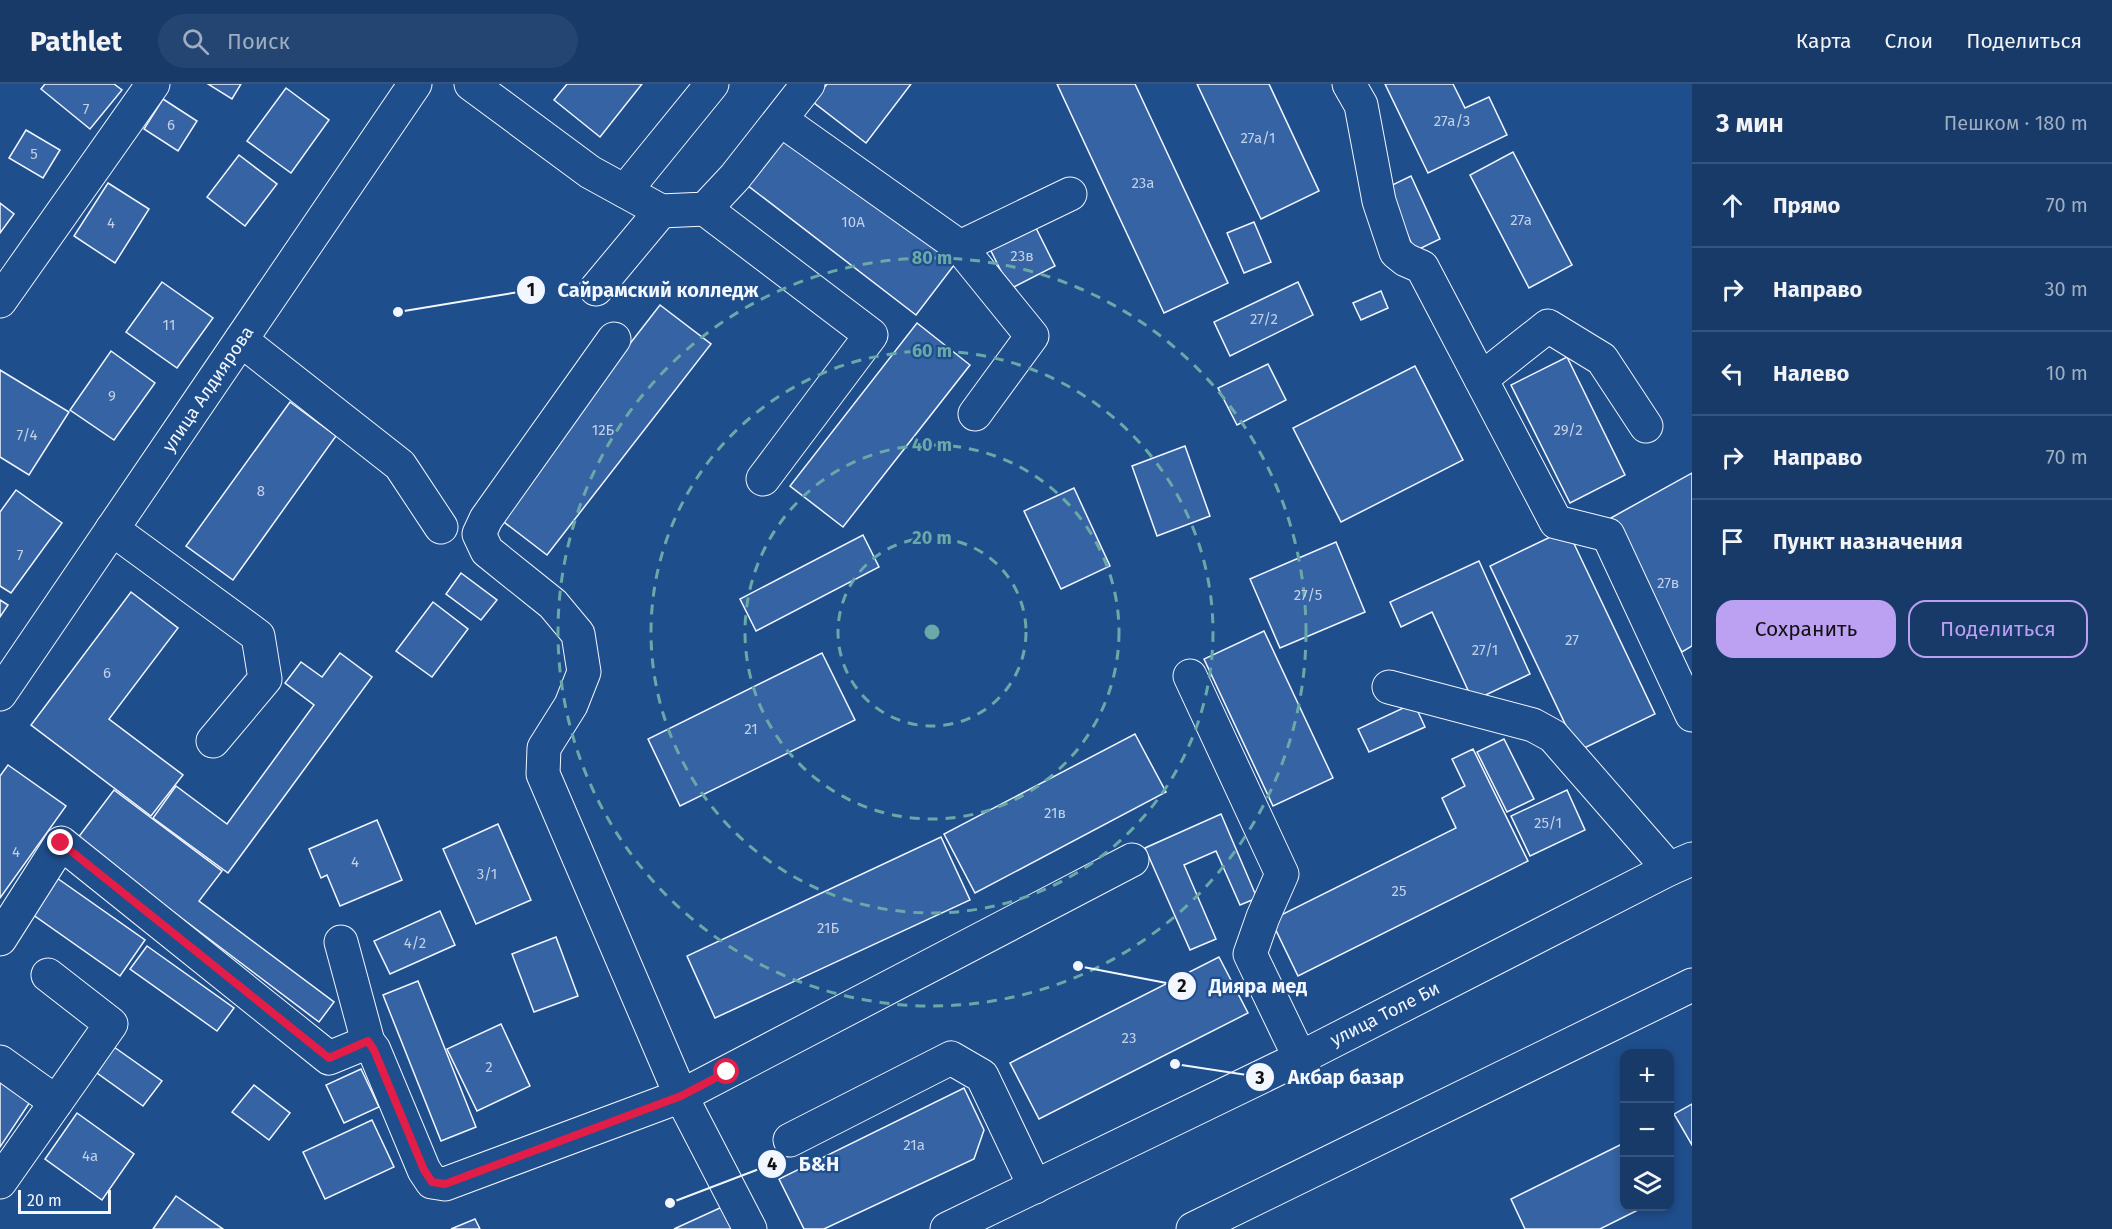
<!DOCTYPE html>
<html lang="ru">
<meta charset="utf-8">
<style>
:root{--surface:#173a69;--page:#244571;--text:#f1f3f6;--muted:#9eadc0;--line:#36547d;--accent:#bca0f2}
body{margin:0;font-family:"Fira Sans",sans-serif;background:var(--page);color:var(--text)}
.controls{position:absolute;right:18px;bottom:18px;display:grid;overflow:hidden;border-radius:12px;box-shadow:0 3px 9px #0003}
.controls button{width:54px;height:54px;display:grid;place-items:center;padding:0;border:0;border-bottom:2px solid var(--line);background:var(--surface);color:var(--text);font:30px sans-serif}
.scale{position:absolute;left:18px;bottom:15px;width:93px;box-sizing:border-box;padding-left:6px;border:3px solid #f2f6ff;border-top:0;font-size:16px;line-height:21px;white-space:nowrap;color:#f2f6ff;-webkit-text-stroke:4px #1f4e8c;paint-order:stroke}
.stop{position:absolute;width:18px;height:18px;margin:-14px;border:4px solid #e11d48;border-radius:50%;background:#fff}
.stop.end{background:#e11d48;border-color:#fff;box-shadow:0 2px 6px #0008}
.list{margin:0;padding:0;list-style:none}
h2{display:flex;justify-content:space-between;align-items:center;height:78px;margin:0;padding:0 24px;font-size:26px}
h2 small{font-size:20px;font-weight:400;color:var(--muted)}
.list li{display:grid;grid-template-columns:39px 1fr auto;gap:18px;align-items:center;box-sizing:border-box;height:84px;padding:0 24px;border-top:2px solid var(--line)}
.list b{display:block;font-size:22px;white-space:nowrap}
.list em{font-size:20px;font-style:normal;color:var(--muted)}
.actions{display:flex;gap:12px;padding:18px 24px}
.actions a{flex:1;padding:14px 0;border:2px solid var(--accent);border-radius:18px;text-align:center;font-size:21px;color:var(--accent)}
.actions .main{background:var(--accent);color:#111}
.icon{flex:none;width:33px;height:33px;fill:none;stroke:currentColor;stroke-width:2;stroke-linecap:round;stroke-linejoin:round}
.map{position:relative;flex:none;width:1692px;height:1145px;overflow:hidden}
header{display:flex;align-items:center;gap:36px;box-sizing:border-box;height:84px;padding:0 30px;background:var(--surface);border-bottom:2px solid var(--line)}
header strong{font-size:28px}
nav{display:flex;gap:33px;margin-inline-start:auto;font-size:21px}
.search{width:420px;height:54px;background:var(--page);display:flex;align-items:center;gap:15px;box-sizing:border-box;padding:0 21px;border-radius:33px;color:var(--muted);font-size:22px}
main{display:flex}
aside{flex:1;background:var(--surface)}
.map>svg:first-child{display:block}
</style>
<header>
<strong>Pathlet</strong>
<div class="search"><svg class="icon" aria-label="search" viewBox="0 0 24 24"><circle cx="10" cy="10" r="6"/><path d="M15 15l6 6"/></svg>Поиск</div>
<nav><a>Карта</a><a>Слои</a><a>Поделиться</a></nav>
</header>
<main>
<div class="map">
<svg width="1692" height="1145" viewBox="0 0 1692 1145">
<rect width="100%" height="100%" fill="#1f4e8c"/>
<g fill="#3563a3" stroke="#f2f6ff" stroke-width="1.5">
<polygon points="45,0 114,0 122,6 90,45 41,5"/>
<polygon points="208,0 241,0 232,15"/>
<polygon points="567,0 642,0 600,53 554,16"/>
<polygon points="827,0 911,0 866,59 813,18"/>
<polygon points="1057,0 1135,0 1228,199 1164,229"/>
<polygon points="1197,0 1269,0 1319,107 1261,135"/>
<polygon points="1385,0 1453,0 1465,24 1489,13 1507,51 1428,89"/>
<polygon points="286,4 329,36 291,89 247,57"/>
<polygon points="163,15 197,37 178,67 144,45"/>
<polygon points="26,46 60,66 43,94 9,74"/>
<polygon points="789,47 958,176 916,231 747,101"/>
<polygon points="1513,68 1572,181 1529,204 1470,91"/>
<polygon points="239,71 277,100 245,142 207,113"/>
<polygon points="1411,92 1440,155 1415,167 1386,104"/>
<polygon points="108,99 149,125 115,179 74,152"/>
<polygon points="0,119 14,130 0,149"/>
<polygon points="1254,138 1271,178 1244,189 1227,149"/>
<polygon points="1034,140 1055,182 1010,205 989,163"/>
<polygon points="162,198 213,234 177,284 126,248"/>
<polygon points="1298,198 1313,231 1230,272 1214,238"/>
<polygon points="1381,207 1388,224 1361,236 1353,219"/>
<polygon points="660,221 711,260 547,471 496,432"/>
<polygon points="917,239 970,281 843,443 790,402"/>
<polygon points="111,267 155,299 114,356 70,326"/>
<polygon points="1567,273 1625,391 1570,419 1511,301"/>
<polygon points="1268,280 1286,316 1237,341 1218,304"/>
<polygon points="1415,282 1463,376 1341,438 1293,344"/>
<polygon points="0,286 69,328 29,391 0,373"/>
<polygon points="290,318 336,352 233,496 186,462"/>
<polygon points="1185,362 1210,432 1157,452 1132,382"/>
<polygon points="1692,389 1692,562 1682,568 1609,435"/>
<polygon points="1074,404 1110,482 1061,505 1024,427"/>
<polygon points="16,406 62,439 11,509 0,502 0,428"/>
<polygon points="1567,445 1655,630 1578,667 1490,482"/>
<polygon points="863,451 879,483 756,547 740,515"/>
<polygon points="1336,458 1365,528 1280,564 1250,495"/>
<polygon points="1479,477 1530,590 1473,617 1432,528 1401,543 1390,518"/>
<polygon points="461,489 497,516 481,536 446,510"/>
<polygon points="131,508 178,544 109,635 183,691 151,732 31,641"/>
<polygon points="0,516 8,521 0,533"/>
<polygon points="433,518 468,545 432,593 396,567"/>
<polygon points="1264,547 1333,694 1273,722 1204,575"/>
<polygon points="340,569 372,593 228,789 153,734 176,702 227,740 314,621 285,599 301,578 322,593"/>
<polygon points="822,569 855,636 680,722 648,655"/>
<polygon points="1414,619 1425,643 1369,668 1358,645"/>
<polygon points="1135,650 1166,708 975,809 944,750"/>
<polygon points="1504,655 1534,715 1507,728 1477,668"/>
<polygon points="1473,665 1528,777 1298,892 1271,836 1456,744 1442,714 1465,702 1452,675"/>
<polygon points="8,681 66,722 0,814 0,692"/>
<polygon points="114,706 222,787 199,817 334,918 319,938 77,755"/>
<polygon points="1567,706 1585,746 1530,772 1511,732"/>
<polygon points="1221,730 1257,814 1240,821 1216,767 1184,781 1216,855 1190,866 1145,764"/>
<polygon points="377,736 402,796 340,822 327,791 321,794 309,765"/>
<polygon points="498,740 531,816 476,840 443,765"/>
<polygon points="941,753 970,816 715,934 687,872"/>
<polygon points="47,787 145,856 120,892 22,823"/>
<polygon points="440,827 455,861 390,890 374,857"/>
<polygon points="556,853 578,912 534,928 512,870"/>
<polygon points="147,862 234,924 217,947 130,885"/>
<polygon points="1219,873 1248,929 1039,1035 1010,979"/>
<polygon points="418,897 476,1043 441,1057 383,911"/>
<polygon points="501,940 530,1002 477,1027 447,965"/>
<polygon points="114,963 162,997 143,1022 97,989"/>
<polygon points="361,985 379,1023 344,1039 326,1001"/>
<polygon points="0,993 32,1015 0,1063"/>
<polygon points="254,1001 290,1029 269,1056 232,1028"/>
<polygon points="964,1004 984,1046 974,1075 824,1145 804,1145 779,1095"/>
<polygon points="1692,1020 1692,1061 1674,1030"/>
<polygon points="77,1029 134,1070 102,1116 45,1075"/>
<polygon points="372,1036 394,1083 325,1115 303,1068"/>
<polygon points="1624,1059 1624,1122 1646,1122 1600,1145 1525,1145 1511,1115"/>
<polygon points="176,1112 223,1145 153,1145"/>
<polygon points="722,1123 732,1145 674,1145"/>
<polygon points="475,1135 480,1145 451,1145"/>
</g>
<g fill="none" stroke-linecap="round" stroke-linejoin="round">
<g stroke="#f2f6ff" stroke-width="35">
<g id="minor">
<polyline points="471,0 590,88 661,127 705,125 735,93 808,0"/>
<polyline points="1349,0 1361,21 1379,117 1396,168 1406,176 1422,183 1556,438 1608,451 1692,631"/>
<polyline points="781,36 960,163 1070,110"/>
<polyline points="625,107 712,0"/>
<polyline points="705,125 871,251 763,395"/>
<polyline points="960,163 1032,252 975,330"/>
<polyline points="596,205 661,127"/>
<polyline points="0,217 153,0"/>
<polyline points="241,256 400,381 441,443"/>
<polyline points="1481,295 1548,242 1602,275 1646,342"/>
<polyline points="112,445 258,552 265,595 213,657"/>
<polyline points="1190,592 1282,790 1263,833 1250,870 1300,974"/>
<polyline points="1389,603 1533,641 1553,652 1669,785"/>
<polyline points="0,610 415,0"/>
<polyline points="0,855 61,759 329,974 368,958 374,966 424,1086 432,1098 445,1100 681,1012 543,690 544,664 571,621 584,588 578,550 553,520 487,467 479,450 486,435 614,255"/>
<polyline points="341,858 368,958"/>
<polyline points="0,978 56,1018"/>
<polyline points="790,1056 951,974 982,992 1035,1103"/>
<polyline points="0,1098 111,940 48,891"/>
<polyline points="750,1145 681,1012 1132,776"/>
</g>
</g>
<g stroke="#f2f6ff" stroke-width="35">
<g id="major">
<polyline points="947,1145 1300,974 1669,785 1692,775"/>
<polyline points="1193,1145 1692,901"/>
</g>
</g>
<use href="#minor" stroke="#1f4e8c" stroke-width="33"/>
<use href="#major" stroke="#1f4e8c" stroke-width="33"/>
</g>
<g fill="none" stroke-linecap="round" stroke-linejoin="round">
<polyline stroke="#e11d48" stroke-width="8" points="61,759 329,974 368,957 374,966 424,1086 432,1098 445,1100 681,1012 727,988"/>
</g>
<g fill="none" stroke="#6aa9a8" stroke-width="3" stroke-dasharray="10 8">
<circle cx="932" cy="548" r="94"/>
<circle cx="932" cy="548" r="187"/>
<circle cx="932" cy="548" r="281"/>
<circle cx="932" cy="548" r="374"/>
</g>
<g text-anchor="middle" stroke-width="4.5" stroke-linejoin="round" paint-order="stroke">
<g font-size="15" fill="#c3d1e8">
<text x="86" y="30">7</text>
<text x="1452" y="42">27а/3</text>
<text x="171" y="46">6</text>
<text x="1258" y="59">27а/1</text>
<text x="34" y="75">5</text>
<text x="1143" y="104">23а</text>
<text x="1521" y="141">27а</text>
<text x="853" y="143">10А</text>
<text x="111" y="144">4</text>
<text x="1022" y="177">23в</text>
<text x="1264" y="240">27/2</text>
<text x="169" y="246">11</text>
<text x="112" y="317">9</text>
<text x="603" y="351">12Б</text>
<text x="1568" y="351">29/2</text>
<text x="27" y="356">7/4</text>
<text x="261" y="412">8</text>
<text x="20" y="476">7</text>
<text x="1668" y="504">27в</text>
<text x="1308" y="516">27/5</text>
<text x="1572" y="561">27</text>
<text x="1485" y="571">27/1</text>
<text x="107" y="594">6</text>
<text x="751" y="650">21</text>
<text x="1055" y="734">21в</text>
<text x="1548" y="744">25/1</text>
<text x="16" y="773">4</text>
<text x="355" y="783">4</text>
<text x="487" y="795">3/1</text>
<text x="1399" y="812">25</text>
<text x="828" y="849">21Б</text>
<text x="415" y="864">4/2</text>
<text x="1129" y="959">23</text>
<text x="489" y="988">2</text>
<text x="914" y="1066">21а</text>
<text x="90" y="1077">4а</text>
</g>
<g font-size="18" fill="#f2f6ff" stroke="#1f4e8c">
<text transform="translate(208 305) rotate(-56)" y="6">улица Алдиярова</text>
<text transform="translate(1385 930) rotate(-27)" y="6">улица Толе Би</text>
</g>
</g>
<circle cx="932" cy="548" r="9" fill="#6aa9a8" stroke="#1f4e8c" stroke-width="3"/>
<g font-size="18" text-anchor="middle" font-weight="bold" fill="#6aa9a8" stroke="#1f4e8c" stroke-width="4.5" stroke-linejoin="round" paint-order="stroke">
<text x="932" y="180">80 m</text>
<text x="932" y="273">60 m</text>
<text x="932" y="367">40 m</text>
<text x="932" y="460">20 m</text>
</g>
<path fill="none" stroke="#f2f6ff" stroke-width="2" d="M398 228L531 206M1078 882L1182 902M1175 980L1260 993M670 1119L772 1080"/>
<g fill="#f2f6ff" stroke="#1f4e8c" stroke-width="2">
<circle cx="398" cy="228" r="6"/>
<circle cx="1078" cy="882" r="6"/>
<circle cx="1175" cy="980" r="6"/>
<circle cx="670" cy="1119" r="6"/>
<circle cx="531" cy="206" r="15"/>
<circle cx="1182" cy="902" r="15"/>
<circle cx="1260" cy="993" r="15"/>
<circle cx="772" cy="1080" r="15"/>
</g>
<g font-size="18" text-anchor="middle" font-weight="bold" fill="#111">
<text x="531" y="212">1</text>
<text x="1182" y="908">2</text>
<text x="1260" y="1000">3</text>
<text x="772" y="1086">4</text>
</g>
<g font-size="20" text-anchor="middle" font-weight="bold" fill="#f2f6ff" stroke="#1f4e8c" stroke-width="4.5" stroke-linejoin="round" paint-order="stroke">
<text x="658" y="213">Сайрамский колледж</text>
<text x="1258" y="909">Дияра мед</text>
<text x="1346" y="1000">Акбар базар</text>
<text x="819" y="1087">Б&amp;Н</text>
</g>
</svg>
<div class="controls">
<button>+</button>
<button>−</button>
<button><svg class="icon" aria-label="layers" viewBox="0 0 24 24"><path d="M12 4l9 5-9 5-9-5zM3 14l9 5 9-5"/></svg></button>
</div>
<div class="scale">20 m</div>
<div class="stop" style="left:727px;top:988px"></div>
<div class="stop end" style="left:61px;top:759px"></div>
</div>
<aside>
<h2>3 мин<small>Пешком · 180 m</small></h2>
<ul class="list">
<li><svg class="icon" aria-label="ahead" viewBox="0 0 24 24"><path d="M12 20V5M6 11l6-6 6 6"/></svg><div><b>Прямо</b></div><em>70 m</em></li>
<li><svg class="icon" aria-label="right" viewBox="0 0 24 24"><path d="M7 20v-9h11M14 6l5 5-5 5"/></svg><div><b>Направо</b></div><em>30 m</em></li>
<li><svg class="icon" aria-label="left" viewBox="0 0 24 24"><path d="M17 20v-9H6M10 6l-5 5 5 5"/></svg><div><b>Налево</b></div><em>10 m</em></li>
<li><svg class="icon" aria-label="right" viewBox="0 0 24 24"><path d="M7 20v-9h11M14 6l5 5-5 5"/></svg><div><b>Направо</b></div><em>70 m</em></li>
<li><svg class="icon" aria-label="arrive" viewBox="0 0 24 24"><path d="M6 21V4h12l-3 4 3 4H6"/></svg><div><b>Пункт назначения</b></div></li>
</ul>
<div class="actions"><a class="main">Сохранить</a><a>Поделиться</a></div>
</aside>
</main>
